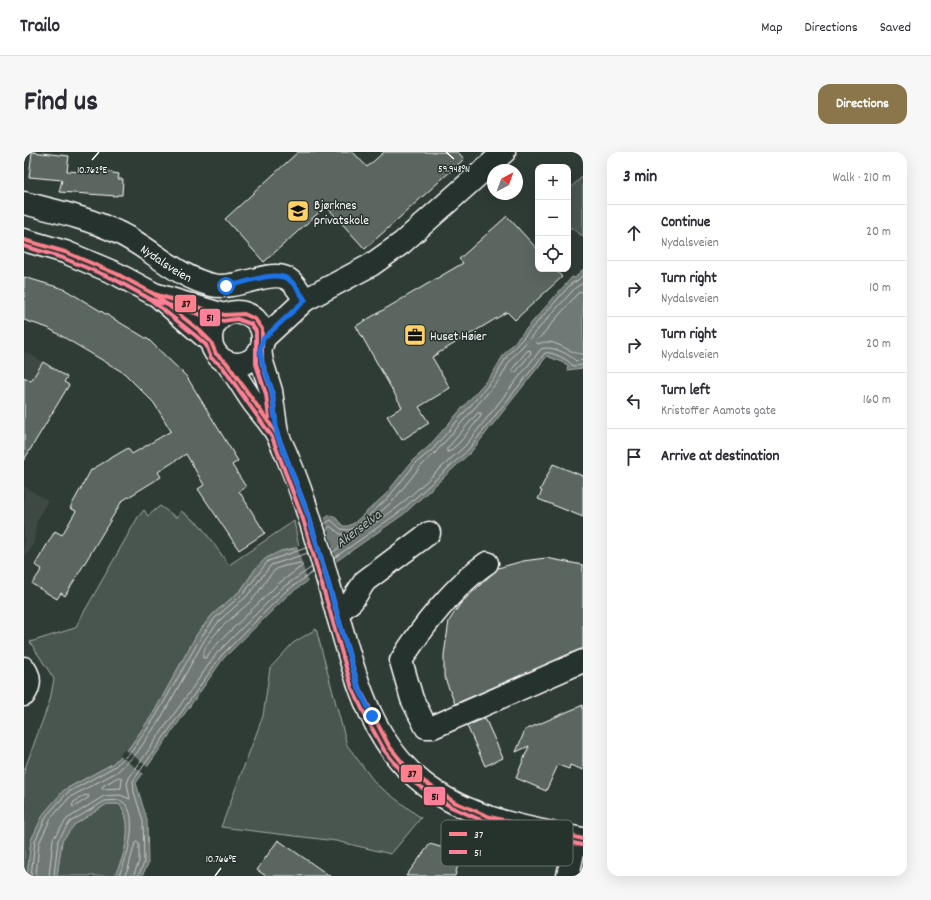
<!DOCTYPE html>
<meta charset="utf-8">
<style>
:root{--surface:#fff;--page:#f7f7f7;--text:#2b2b33;--muted:#7c7c81;--line:#e1e1e2;--accent:#8a764a}
body{margin:0;font-family:Dekko,sans-serif;background:var(--page);color:var(--text)}
.controls{position:absolute;right:12px;top:12px;display:grid;overflow:hidden;border-radius:8px;box-shadow:0 4px 16px #0002}
.controls button{width:36px;height:36px;display:grid;place-items:center;padding:0;border:0;border-bottom:1px solid var(--line);background:var(--surface);color:var(--text);font:20px sans-serif}
.compass{position:absolute;left:463px;top:12px;width:36px;height:36px;border-radius:50%;background:var(--surface);box-shadow:0 4px 16px #0002;rotate:41deg}
.stop{position:absolute;width:12px;height:12px;margin:-9px;border:3px solid #1a73e8;border-radius:50%;background:#fff}
.stop.end{background:#1a73e8;border-color:#fff;box-shadow:0 1px 4px #0008}
.list{margin:0;padding:0;list-style:none}
h2{display:flex;justify-content:space-between;align-items:center;height:52px;margin:0;padding:0 16px;font-size:17px}
h2 small{font-size:13px;font-weight:400;color:var(--muted)}
.list li{display:grid;grid-template-columns:26px 1fr auto;gap:12px;align-items:center;box-sizing:border-box;height:56px;padding:0 16px;border-top:1px solid var(--line)}
.list b{display:block;font-size:15px;white-space:nowrap}
.list p{margin:0;font-size:13px;white-space:nowrap;color:var(--muted)}
.list em{font-size:13px;font-style:normal;color:var(--muted)}
.icon{flex:none;width:22px;height:22px;fill:none;stroke:currentColor;stroke-width:2;stroke-linecap:round;stroke-linejoin:round}
.map{position:relative;flex:none;width:559px;height:724px;overflow:hidden;border-radius:12px}
header{display:flex;align-items:center;gap:24px;box-sizing:border-box;height:56px;padding:0 20px;background:var(--surface);border-bottom:1px solid var(--line)}
header strong{font-size:19px}
nav{display:flex;gap:22px;margin-inline-start:auto;font-size:14px}
.intro{display:flex;align-items:center;justify-content:space-between;box-sizing:border-box;height:96px;padding:0 24px}
h1{margin:0;font-size:28px}
.button{padding:10px 18px;border-radius:12px;background:var(--accent);color:#fff;font-size:14px;font-weight:700}
main{display:flex;gap:24px;padding:0 24px}
aside{flex:1;background:var(--surface);border-radius:12px;box-shadow:0 4px 16px #0002}
.map>svg:first-child{display:block}
</style>
<header>
<strong>Trailo</strong>
<nav><a>Map</a><a>Directions</a><a>Saved</a></nav>
</header>
<div class="intro"><h1>Find us</h1><a class="button">Directions</a></div>
<main>
<div class="map">
<svg width="559" height="724" viewBox="0 0 559 724">
<rect width="100%" height="100%" fill="#2f3b35"/>
<filter id="ink" filterUnits="userSpaceOnUse"><feTurbulence type="fractalNoise" baseFrequency=".025" numOctaves="2"/><feDisplacementMap in="SourceGraphic" scale="8" xChannelSelector="R" yChannelSelector="G"/><feConvolveMatrix kernelMatrix="1 2 1 2 8 2 1 2 1" color-interpolation-filters="sRGB"/></filter>
<g filter="url(#ink)">
<g fill="#3c4842">
<polygon points="0,199 19,210 7,229 0,227"/>
<polygon points="0,334 24,349 12,371 10,393 0,406"/>
</g>
<g fill="#4a544f" stroke="#a4aaa7">
<polygon points="559,24 559,84 544,74 544,38"/>
<polygon points="136,354 153,366 157,359 176,373 205,413 270,369 275,395 257,399 232,416 217,438 189,462 173,482 129,562 105,596 88,612 40,638 7,688 3,724 0,724 0,619 26,548 30,527 6,490 51,476 114,365 120,358 124,364"/>
<polygon points="292,477 323,593 352,632 397,666 367,702 312,689 197,675 239,564 246,516 269,491"/>
<path d="M83 652H95C111 669 101 706 90 724H33L38 689 50 673Z"/>
</g>
<path fill="#707975" stroke="#a9afac" d="M559 117V216L543 218 544 213 523 204 447 300 380 362 264 443 199 507 112 631 123 668 124 712 118 724H90C101 706 111 669 95 652H83L50 673 38 689 33 724H3L7 688 20 661 40 638 88 612 105 596 129 562 173 482 189 462 217 438 232 416 242 406 257 399 272 397 281 392 297 369 306 363 311 365 319 374H324L330 371 361 343 389 308 404 295 469 221 480 202 548 125 551 126Z"/>
<g fill="#2f3b35">
<polygon points="300,364 313,411 284,431 273,394 290,381"/>
<polygon points="101,597 125,616 120,622 95,603"/>
</g>
<g fill="none" stroke-linecap="round" stroke-linejoin="round">
<g stroke="#c6c9c8" stroke-width="1">
<path d="M559 131 551 136 487 207 476 227 411 301 396 315 368 350 341 373V375L344 376 374 355 441 294 517 197C527 193 545 202 552 209L559 208"/>
<path d="M559 139 554 141 512 190 514 192C531 184 543 202 559 202"/>
<polygon points="503,199 506,198 507,201 492,220 489,220 488,218"/>
<polygon points="454,261 457,261 457,264 436,290 425,300 423,300 423,297"/>
<polyline points="300,372 307,368 317,377 325,378 333,374 364,346 392,311 408,298 472,224 483,204 548,131 553,129 559,123"/>
<polyline points="302,379 306,374 316,382 331,383 308,401"/>
<path d="M310 406 377 359 444 298 521 201C528 199 545 208 549 214L559 213"/>
<path d="M276 411 278 412V414L254 432 189 496 182 506H179C178 487 215 461 228 448 236 440 241 427 250 419 257 413 268 413 276 411Z"/>
<polygon points="95,625 98,627 97,636 78,637 79,634"/>
<polygon points="62,643 65,644 64,646 50,655 48,654 50,650"/>
<polyline points="7,724 11,689 23,663 43,641 90,615 108,599 132,564 177,485 192,465 220,441 244,409 282,396"/>
<polyline points="12,724 15,691 27,666 46,645 93,620 112,602 137,566 181,487 196,468 223,444 247,413 284,401"/>
<polyline points="25,724 29,687 43,667 80,644 96,643 106,647 103,632 105,626 193,501 258,436 288,415"/>
<path d="M30 724 34 688 46 670 81 649 95 648C118 655 104 709 94 724"/>
<polyline points="100,724 104,717 111,691 113,690 115,692 115,710 109,724"/>
<polyline points="114,724 120,711 119,669 110,640 109,629 197,504 261,440 289,420"/>
</g>
</g>
<g fill="#5b6661" stroke="#fff">
<polygon points="8,0 45,4 43,19 74,21 74,18 95,22 94,27 99,27 98,43 93,43 93,44 35,40 38,28 5,25"/>
<polygon points="274,0 329,0 343,15 360,0 434,0 440,7 341,97 302,54 240,110 201,67"/>
<polygon points="483,64 514,98 514,117 531,117 538,125 491,168 483,160 408,205 426,236 395,255 405,271 378,288 363,264 378,255 332,174 439,111 435,107"/>
<polygon points="0,125 40,137 125,188 163,225 214,309 208,313 222,335 215,339 241,381 215,398 174,337 180,333 162,302 134,320 137,325 98,349 41,444 37,441 33,447 8,432 18,417 11,413 31,379 38,383 52,359 46,356 67,318 104,296 108,302 147,279 130,251 100,221 24,176 0,168"/>
<polygon points="19,210 43,225 40,230 45,233 0,308 0,225 7,229"/>
<polygon points="529,312 559,324 559,365 514,347 518,339 516,338"/>
<polygon points="522,406 559,413 559,497 431,552 420,524 420,503 425,469 436,452 474,416 499,409"/>
<polygon points="559,553 559,618 546,613 545,617 534,613 522,639 492,626 505,594 492,600 501,578"/>
<polygon points="461,566 479,606 461,614 443,574"/>
<polygon points="254,688 306,724 242,724 233,718"/>
<polygon points="406,692 437,701 431,724 382,724"/>
</g>
<g fill="none" stroke-linecap="round" stroke-linejoin="round">
<g stroke="#fff" stroke-width="25">
<g id="minor">
<path id="s1" d="M0 51C31 59 64 66 93 80 125 94 152 125 188 133 212 139 247 116 264 127 272 132 276 141 281 148"/>
<polyline points="0,88 41,100 93,122 130,142 200,163"/>
<polyline points="136,146 187,190"/>
<circle cx="213" cy="186" r="26"/>
<polyline points="239,187 281,148 347,113 378,91 480,0"/>
<polyline points="236,198 238,210 247,239 253,281"/>
<path d="M202 210C212 223 220 237 229 250 237 261 248 272 254 284 281 340 296 402 313 461 331 522 346 589 399 631 443 666 505 677 559 687"/>
<path d="M463 411C432 432 396 477 377 509L388 547 402 575H409L559 509"/>
<polyline points="313,461 328,449 341,429 405,381"/>
<path d="M0 516C7 526 6 534 0 543"/>
<polyline points="544,724 552,686"/>
</g>
</g>
<use href="#minor" stroke="#26332d" stroke-width="22"/>
<g stroke="#26332d" stroke-width="7">
<g id="bus-1">
<polyline points="0,88 41,100 93,122 130,142 200,163 220,162 231,167 238,177 238,211 248,240 251,265"/>
<polyline points="130,142 176,179 187,190 192,202 202,210 253,282 285,365 334,534 365,594 386,620 430,650 466,665 559,687"/>
</g>
</g>
<g stroke="#26332d" stroke-width="7">
<g id="bus-2">
<polyline points="0,94 39,106 90,127 128,148 198,169 213,167 227,172 232,179 232,212 242,242 245,266"/>
<polyline points="126,147 172,184 182,193 187,206 198,214 248,285 279,367 328,536 343,567 360,598 382,625 427,655 464,671 558,693"/>
</g>
</g>
<use href="#bus-1" stroke="#ff808c" stroke-width="4"/>
<use href="#bus-2" stroke="#ff8098" stroke-width="4"/>
</g>
</g>
<g fill="none" stroke-linecap="round" stroke-linejoin="round" filter="url(#ink)">
<path stroke="#1a73e8" stroke-width="5" d="M202 134C220 132 248 118 264 127 271 131 276 141 281 148L239 187 236 198 238 210 248 238 253 282 285 365 334 534 348 564"/>
</g>
<path fill="none" stroke="#fff" stroke-width="1.5" d="M422 0 430 7M68 8 75 0M191 724 197 716"/>
<defs>
<g id="school-square" transform="scale(1.15)"><rect x="-9" y="-9" width="18" height="18" rx="4" fill="#ffd166" stroke="#26332d"/><path d="M0-5L7-2L0 1L-7-2ZM-4 1L0 2.5L4 1V4Q0 6-4 4Z" fill="#111"/></g>
<g id="office-square" transform="scale(1.15)"><rect x="-9" y="-9" width="18" height="18" rx="4" fill="#ffd166" stroke="#26332d"/><path d="M-6-3h4V-5.5h4V-3h4V5H-6ZM-1-4.5V-3h2v-1.5ZM-6 0V1H6V0Z" fill="#111"/></g>
</defs>
<g fill-rule="evenodd">
<use href="#school-square" x="274" y="59"/>
<use href="#office-square" x="391" y="183"/>
</g>
<g text-anchor="middle" stroke-width="3" stroke-linejoin="round" paint-order="stroke">
<g font-size="13" fill="#fff" stroke="#26332d" text-anchor="start">
<text x="290" y="57">Bjørknes<tspan x="290" dy="15">privatskole</tspan></text>
<text x="406" y="188">Huset Høier</text>
</g>
<g font-size="13" fill="#fff" stroke="#26332d">
<text dy="5" stroke="none"><textPath href="#s1" startOffset="156">Nydalsveien</textPath></text>
</g>
<g font-size="14" font-style="italic" fill="#b8bcba" stroke="#26332d">
<text transform="translate(334 376) rotate(-37)" y="5">Akerselva</text>
</g>
</g>
<rect x="417" y="668" width="132" height="46" rx="6" fill="#26332d" stroke="#67706c" stroke-width="1"/>
<rect x="425" y="680" width="18" height="4" fill="#ff808c"/>
<rect x="425" y="698" width="18" height="4" fill="#ff8098"/>
<g font-size="11" fill="#fff">
<text x="450" y="686">37</text>
<text x="450" y="704">51</text>
</g>
<g font-size="10" text-anchor="middle" fill="#fff" stroke="#26332d" stroke-width="3" stroke-linejoin="round" paint-order="stroke">
<text x="430" y="20">59.948°N</text>
<text x="68" y="21">10.762°E</text>
<text x="197" y="710">10.766°E</text>
</g>
<g stroke="#26332d" stroke-width="1.5">
<rect x="150" y="142" width="23" height="19" rx="4" fill="#ff808c"/>
<rect x="175" y="156" width="22" height="19" rx="4" fill="#ff8098"/>
<rect x="376" y="612" width="23" height="19" rx="4" fill="#ff808c"/>
<rect x="399" y="634" width="23" height="20" rx="4" fill="#ff8098"/>
</g>
<g font-size="11" text-anchor="middle" font-weight="bold" fill="#111">
<text x="162" y="155">37</text>
<text x="186" y="169">51</text>
<text x="388" y="625">37</text>
<text x="411" y="648">51</text>
</g>
</svg>
<div class="controls">
<button>+</button>
<button>−</button>
<button><svg class="icon" aria-label="locate" viewBox="0 0 24 24"><circle cx="12" cy="12" r="6"/><path d="M12 2v4M12 18v4M2 12h4M18 12h4"/></svg></button>
</div>
<svg class="compass" viewBox="-18 -18 36 36"><path d="M0-13l5 13h-10z" fill="#e53935"/><path d="M0 13l5-13h-10z" fill="#7c7c81"/></svg>
<div class="stop" style="left:202px;top:134px"></div>
<div class="stop end" style="left:348px;top:564px"></div>
</div>
<aside>
<h2>3 min<small>Walk · 210 m</small></h2>
<ul class="list">
<li><svg class="icon" aria-label="ahead" viewBox="0 0 24 24"><path d="M12 20V5M6 11l6-6 6 6"/></svg><div><b>Continue</b><p>Nydalsveien</p></div><em>20 m</em></li>
<li><svg class="icon" aria-label="right" viewBox="0 0 24 24"><path d="M7 20v-9h11M14 6l5 5-5 5"/></svg><div><b>Turn right</b><p>Nydalsveien</p></div><em>10 m</em></li>
<li><svg class="icon" aria-label="right" viewBox="0 0 24 24"><path d="M7 20v-9h11M14 6l5 5-5 5"/></svg><div><b>Turn right</b><p>Nydalsveien</p></div><em>20 m</em></li>
<li><svg class="icon" aria-label="left" viewBox="0 0 24 24"><path d="M17 20v-9H6M10 6l-5 5 5 5"/></svg><div><b>Turn left</b><p>Kristoffer Aamots gate</p></div><em>160 m</em></li>
<li><svg class="icon" aria-label="arrive" viewBox="0 0 24 24"><path d="M6 21V4h12l-3 4 3 4H6"/></svg><div><b>Arrive at destination</b></div></li>
</ul>
</aside>
</main>
